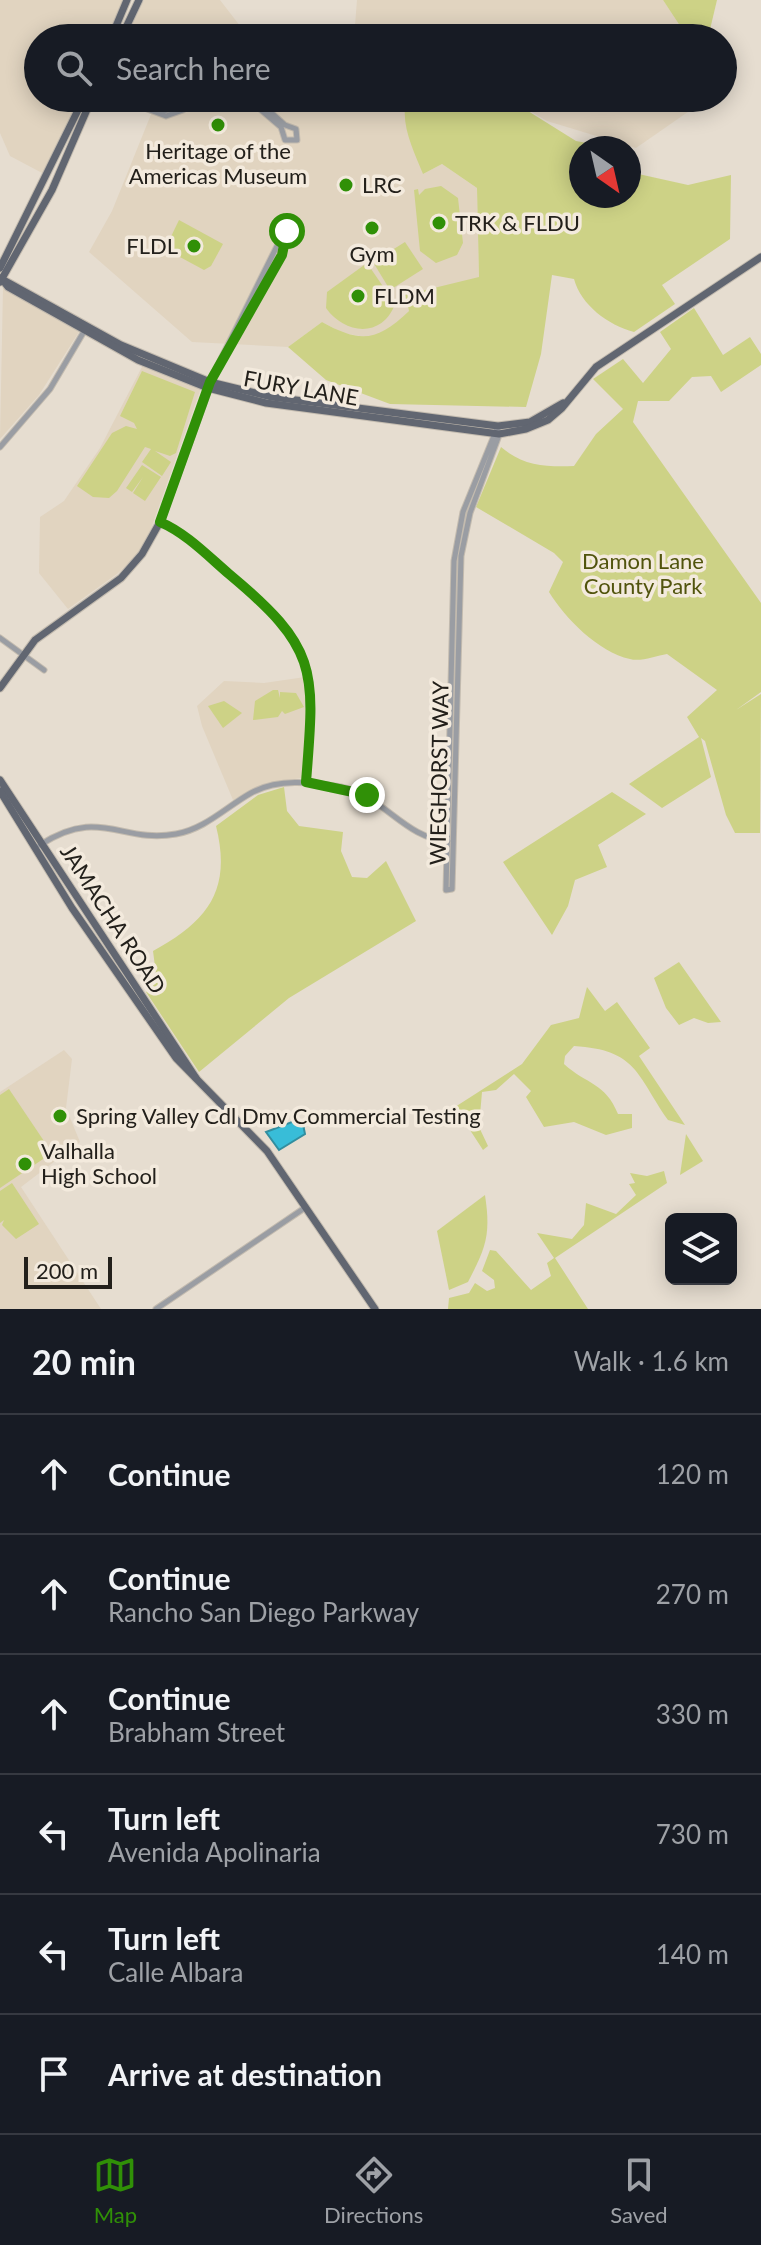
<!DOCTYPE html>
<meta charset="utf-8">
<style>
:root{--surface:#171b24;--page:#20242c;--text:#f1f3f6;--muted:#9ea1a6;--line:#363941;--accent:#309007}
body{margin:0;font-family:Lato,sans-serif;background:var(--page);color:var(--text)}
.controls{position:absolute;right:24px;bottom:24px;display:grid;overflow:hidden;border-radius:12px;box-shadow:0 4px 20px #0003}
.controls button{width:72px;height:72px;display:grid;place-items:center;padding:0;border:0;border-bottom:2px solid var(--line);background:var(--surface);color:var(--text);font:40px sans-serif}
.compass{position:absolute;left:569px;top:136px;width:72px;height:72px;border-radius:50%;background:var(--surface);box-shadow:0 4px 20px #0003;rotate:146deg}
.scale{position:absolute;left:24px;bottom:20px;width:88px;box-sizing:border-box;padding-left:8px;border:4px solid #23201b;border-top:0;font-size:22px;line-height:28px;white-space:nowrap;color:#23201b;-webkit-text-stroke:6px #f3eadd;paint-order:stroke}
.stop{position:absolute;width:24px;height:24px;margin:-18px;border:6px solid #309007;border-radius:50%;background:#fff}
.stop.end{background:#309007;border-color:#fff;box-shadow:0 2px 8px #0008}
.list{margin:0;padding:0;list-style:none}
h2{display:flex;justify-content:space-between;align-items:center;height:104px;margin:0;padding:0 32px;font-size:34px}
h2 small{font-size:26px;font-weight:400;color:var(--muted)}
.list li{display:grid;grid-template-columns:52px 1fr auto;gap:24px;align-items:center;box-sizing:border-box;height:120px;padding:0 32px;border-top:2px solid var(--line)}
.list b{display:block;font-size:30px;white-space:nowrap}
.list p{margin:0;font-size:26px;white-space:nowrap;color:var(--muted)}
.list em{font-size:26px;font-style:normal;color:var(--muted)}
.icon{flex:none;width:44px;height:44px;fill:none;stroke:currentColor;stroke-width:2;stroke-linecap:round;stroke-linejoin:round}
.map{position:relative;flex:none;width:761px;height:1309px;overflow:hidden}
.search{position:absolute;background:var(--surface);box-shadow:0 4px 20px #0003;left:24px;right:24px;top:24px;height:88px;display:flex;align-items:center;gap:20px;box-sizing:border-box;padding:0 28px;border-radius:44px;color:var(--muted);font-size:30px}
.sheet{height:824px;background:var(--surface)}
nav{display:flex;justify-content:space-around;align-items:center;box-sizing:border-box;height:112px;border-top:2px solid var(--line);background:var(--surface);font-size:22px;color:var(--muted)}
nav a{display:grid;justify-items:center;gap:4px}
nav .on{color:var(--accent)}
.map>svg:first-child{display:block}
</style>
<div class="map">
<svg width="761" height="1309" viewBox="0 0 761 1309">
<rect width="100%" height="100%" fill="#e6ddd0"/>
<g fill="#e1d4c0">
<polygon points="0,0 123,0 106,38 38,38 38,98 79,98 44,174 10,156 0,133"/>
<polygon points="144,0 220,0 244,31 294,26 303,38 126,38"/>
<polygon points="357,0 663,0 688,38 354,38"/>
<polygon points="134,98 407,98 404,108 423,174 442,164 477,188 479,278 405,295 409,311 391,329 371,338 343,333 322,322 288,347 192,342 89,252 112,211 154,107"/>
<polygon points="507,98 708,98 636,148 547,121"/>
<polygon points="3,287 79,332 39,395 0,439"/>
<polygon points="143,365 201,388 148,537 138,554 117,574 68,609 39,573 40,517 64,501 100,448"/>
<polygon points="305,677 308,710 302,778 266,783 233,800 202,726 197,706 224,681 264,683"/>
<polygon points="64,1050 72,1059 66,1108 80,1142 21,1187 101,1309 0,1309 0,1092"/>
</g>
<g fill="#cdd286">
<polygon points="663,0 717,0 708,38 688,38"/>
<path d="M407 98H507L576 141 614 148H581V196H629V167L634 173 688 185 731 175 730 239 662 285 675 304 634 332C608 325 581 305 574 279L552 275 541 354 526 407 390 404 326 380 288 347 322 322C360 343 377 342 409 311L405 295 479 277 477 188 442 164 423 174C414 151 399 123 407 98Z"/>
<polygon points="441,186 458,198 463,243 457,255 436,263 420,251 414,190 418,189 419,195 425,189"/>
<polygon points="179,220 223,244 211,266 204,270 165,249"/>
<polygon points="405,242 423,269 390,290 373,262"/>
<path d="M367 263 395 304C382 339 344 334 326 308L327 292Z"/>
<path d="M694 308 723 355 750 337 761 354V365L721 392 711 376 692 377 669 401H638L633 422 761 603V692L736 710 761 694 760 833H735L726 815 705 741 701 738 711 777 662 808 629 784 699 737 687 717 717 690 667 654C656 656 640 662 630 659 598 652 565 618 549 592L563 562 554 553 476 507 501 447C523 466 546 467 574 466L596 434 623 409 593 379 623 359 643 383 671 349 660 332Z"/>
<polygon points="142,371 195,392 176,453 170,456 155,451 171,462 162,476 142,462 151,449 145,447 117,491 109,498 93,497 77,486 112,433 126,426 137,429 134,423 120,416"/>
<polygon points="142,465 161,477 145,501 133,493 143,477 132,492 126,488"/>
<polygon points="273,690 278,690 280,698 280,692 296,693 304,707 285,714 282,711 278,717 253,720 255,701"/>
<polygon points="224,701 242,713 223,728 208,706"/>
<path d="M284 787 287 811 299 826 343 832 341 851 352 877 367 878 386 861 416 921 289 998 199 1072 146 992 157 982 153 951C208 921 232 890 216 826L258 795Z"/>
<polygon points="612,792 646,814 598,845 607,867 575,880 568,906 552,935 503,862"/>
<polygon points="679,962 721,1022 708,1023 694,1018 679,1025 666,1008 654,978"/>
<path d="M587 987 605 1011 617 1002 650 1048 639 1056 685 1125 668 1120C636 1074 637 1050 574 1046L565 1056 564 1064C587 1085 605 1082 618 1114H632V1128L606 1135 574 1122 544 1127 526 1097 531 1091 514 1074 496 1090 482 1092 479 1127 488 1146 483 1150 455 1107 522 1064 551 1025 579 1018Z"/>
<polygon points="9,1089 52,1153 0,1188 0,1095"/>
<polygon points="686,1134 703,1161 680,1175"/>
<polygon points="664,1171 667,1183 555,1258 588,1309 448,1309 449,1298 469,1293 475,1283 487,1291 495,1288 494,1280 482,1271 490,1250 496,1251 531,1290 551,1276 547,1263 554,1258 537,1233 572,1239 584,1225 586,1203 616,1214 636,1195 629,1184 635,1183 630,1173 647,1176"/>
<polygon points="12,1183 39,1224 16,1239 2,1225 4,1220 0,1223 0,1191"/>
<path d="M485 1195C491 1235 486 1247 468 1282L449 1290 437 1231Z"/>
</g>
<polygon fill="#38bdd8" stroke="#328e9f" stroke-width="2" points="297,1120 303,1124 305,1134 279,1150 266,1132"/>
<g fill="none" stroke-linecap="round" stroke-linejoin="round">
<g stroke="#c3bbaf" stroke-width="7">
<g id="minor">
<polyline points="118,98 166,116 183,110 195,98"/>
<polyline points="247,98 281,127 285,140 297,140 296,129 285,125 255,98"/>
<polyline points="158,112 177,108 189,98"/>
<polyline points="210,381 285,230"/>
<polyline points="211,382 282,255 287,242 286,227"/>
<polygon points="498,426 498,438 470,513 461,556 452,889 446,890 454,561 463,512"/>
<polyline points="0,447 50,389 86,328"/>
<path d="M160 522C186 532 208 556 229 574 320 650 314 669 306 782"/>
<polyline points="0,638 44,670"/>
<path d="M40 845C100 806 121 844 176 834 205 829 226 807 251 793 278 778 311 782 341 787 383 795 405 839 448 841"/>
<polyline points="156,1309 306,1207"/>
</g>
</g>
<g stroke="#c3bbaf" stroke-width="9">
<g id="major">
<polyline points="111,38 127,0"/>
<polyline points="121,38 139,0"/>
<polyline points="0,268 84,98"/>
<polyline points="0,278 121,345 210,382 272,397 498,426 530,422 563,403"/>
<polyline points="2,279 8,287 138,360 208,388 266,403 499,434 526,429 548,420 562,408 596,367 761,257"/>
<polyline points="0,282 52,190 92,98"/>
<polyline points="0,688 35,640 121,578 142,554 160,522 210,384"/>
<polyline points="0,780 196,1078"/>
<polyline points="0,791 72,908 176,1058 267,1151 375,1309"/>
</g>
</g>
<use href="#minor" stroke="#9a9da3" stroke-width="5"/>
<use href="#major" stroke="#616671" stroke-width="7"/>
</g>
<g fill="none" stroke-linecap="round" stroke-linejoin="round">
<path stroke="#309007" stroke-width="10" d="M287 231 282 255 210 382 160 522C186 533 208 556 229 574 319 649 315 670 306 782L367 795"/>
</g>
<g fill="#309007" stroke="#f3eadd" stroke-width="3">
<circle cx="218" cy="125" r="8"/>
<circle cx="346" cy="185" r="8"/>
<circle cx="439" cy="223" r="8"/>
<circle cx="372" cy="228" r="8"/>
<circle cx="194" cy="246" r="8"/>
<circle cx="358" cy="296" r="8"/>
<circle cx="60" cy="1116" r="8"/>
<circle cx="25" cy="1164" r="8"/>
</g>
<g text-anchor="middle" stroke-width="7" stroke-linejoin="round" paint-order="stroke">
<g font-size="22" fill="#23201b" stroke="#f3eadd" text-anchor="start">
<text x="218" y="159" text-anchor="middle">Heritage of the<tspan x="218" dy="25">Americas Museum</tspan></text>
<text x="362" y="193">LRC</text>
<text x="455" y="231">TRK &amp; FLDU</text>
<text x="178" y="254" text-anchor="end">FLDL</text>
<text x="372" y="262" text-anchor="middle">Gym</text>
<text x="374" y="304">FLDM</text>
<text x="76" y="1124">Spring Valley Cdl Dmv Commercial Testing</text>
<text x="41" y="1159">Valhalla<tspan x="41" dy="25">High School</tspan></text>
</g>
<g font-size="22" fill="#23201b" stroke="#f3eadd">
<text transform="translate(301 388) rotate(10)" y="8">FURY LANE</text>
<text transform="translate(439 773) rotate(-89)" y="8">WIEGHORST WAY</text>
<text transform="translate(113 919) rotate(57)" y="8">JAMACHA ROAD</text>
</g>
<g font-size="22" fill="#51540d" stroke="#f3eadd">
<text x="643" y="569">Damon Lane<tspan x="643" dy="25">County Park</tspan></text>
</g>
</g>
</svg>
<div class="controls">
<button><svg class="icon" aria-label="layers" viewBox="0 0 24 24"><path d="M12 4l9 5-9 5-9-5zM3 14l9 5 9-5"/></svg></button>
</div>
<svg class="compass" viewBox="-18 -18 36 36"><path d="M0-13l5 13h-10z" fill="#e53935"/><path d="M0 13l5-13h-10z" fill="#9ea1a6"/></svg>
<div class="scale">200 m</div>
<div class="stop" style="left:287px;top:231px"></div>
<div class="stop end" style="left:367px;top:795px"></div>
<div class="search"><svg class="icon" aria-label="search" viewBox="0 0 24 24"><circle cx="10" cy="10" r="6"/><path d="M15 15l6 6"/></svg>Search here</div>
</div>
<section class="sheet">
<h2>20 min<small>Walk · 1.6 km</small></h2>
<ul class="list">
<li><svg class="icon" aria-label="ahead" viewBox="0 0 24 24"><path d="M12 20V5M6 11l6-6 6 6"/></svg><div><b>Continue</b></div><em>120 m</em></li>
<li><svg class="icon" aria-label="ahead" viewBox="0 0 24 24"><path d="M12 20V5M6 11l6-6 6 6"/></svg><div><b>Continue</b><p>Rancho San Diego Parkway</p></div><em>270 m</em></li>
<li><svg class="icon" aria-label="ahead" viewBox="0 0 24 24"><path d="M12 20V5M6 11l6-6 6 6"/></svg><div><b>Continue</b><p>Brabham Street</p></div><em>330 m</em></li>
<li><svg class="icon" aria-label="left" viewBox="0 0 24 24"><path d="M17 20v-9H6M10 6l-5 5 5 5"/></svg><div><b>Turn left</b><p>Avenida Apolinaria</p></div><em>730 m</em></li>
<li><svg class="icon" aria-label="left" viewBox="0 0 24 24"><path d="M17 20v-9H6M10 6l-5 5 5 5"/></svg><div><b>Turn left</b><p>Calle Albara</p></div><em>140 m</em></li>
<li><svg class="icon" aria-label="arrive" viewBox="0 0 24 24"><path d="M6 21V4h12l-3 4 3 4H6"/></svg><div><b>Arrive at destination</b></div></li>
</ul>
</section>
<nav>
<a class="on"><svg class="icon" aria-label="map" viewBox="0 0 24 24"><path d="M3 6l6-2 6 2 6-2v14l-6 2-6-2-6 2zM9 4v14M15 6v14"/></svg>Map</a>
<a><svg class="icon" aria-label="directions" viewBox="0 0 24 24"><path d="M12 3l9 9-9 9-9-9zM9 14v-3h6M13 9l2 2-2 2"/></svg>Directions</a>
<a><svg class="icon" aria-label="saved" viewBox="0 0 24 24"><path d="M7 4h10v16l-5-4-5 4z"/></svg>Saved</a>
</nav>
